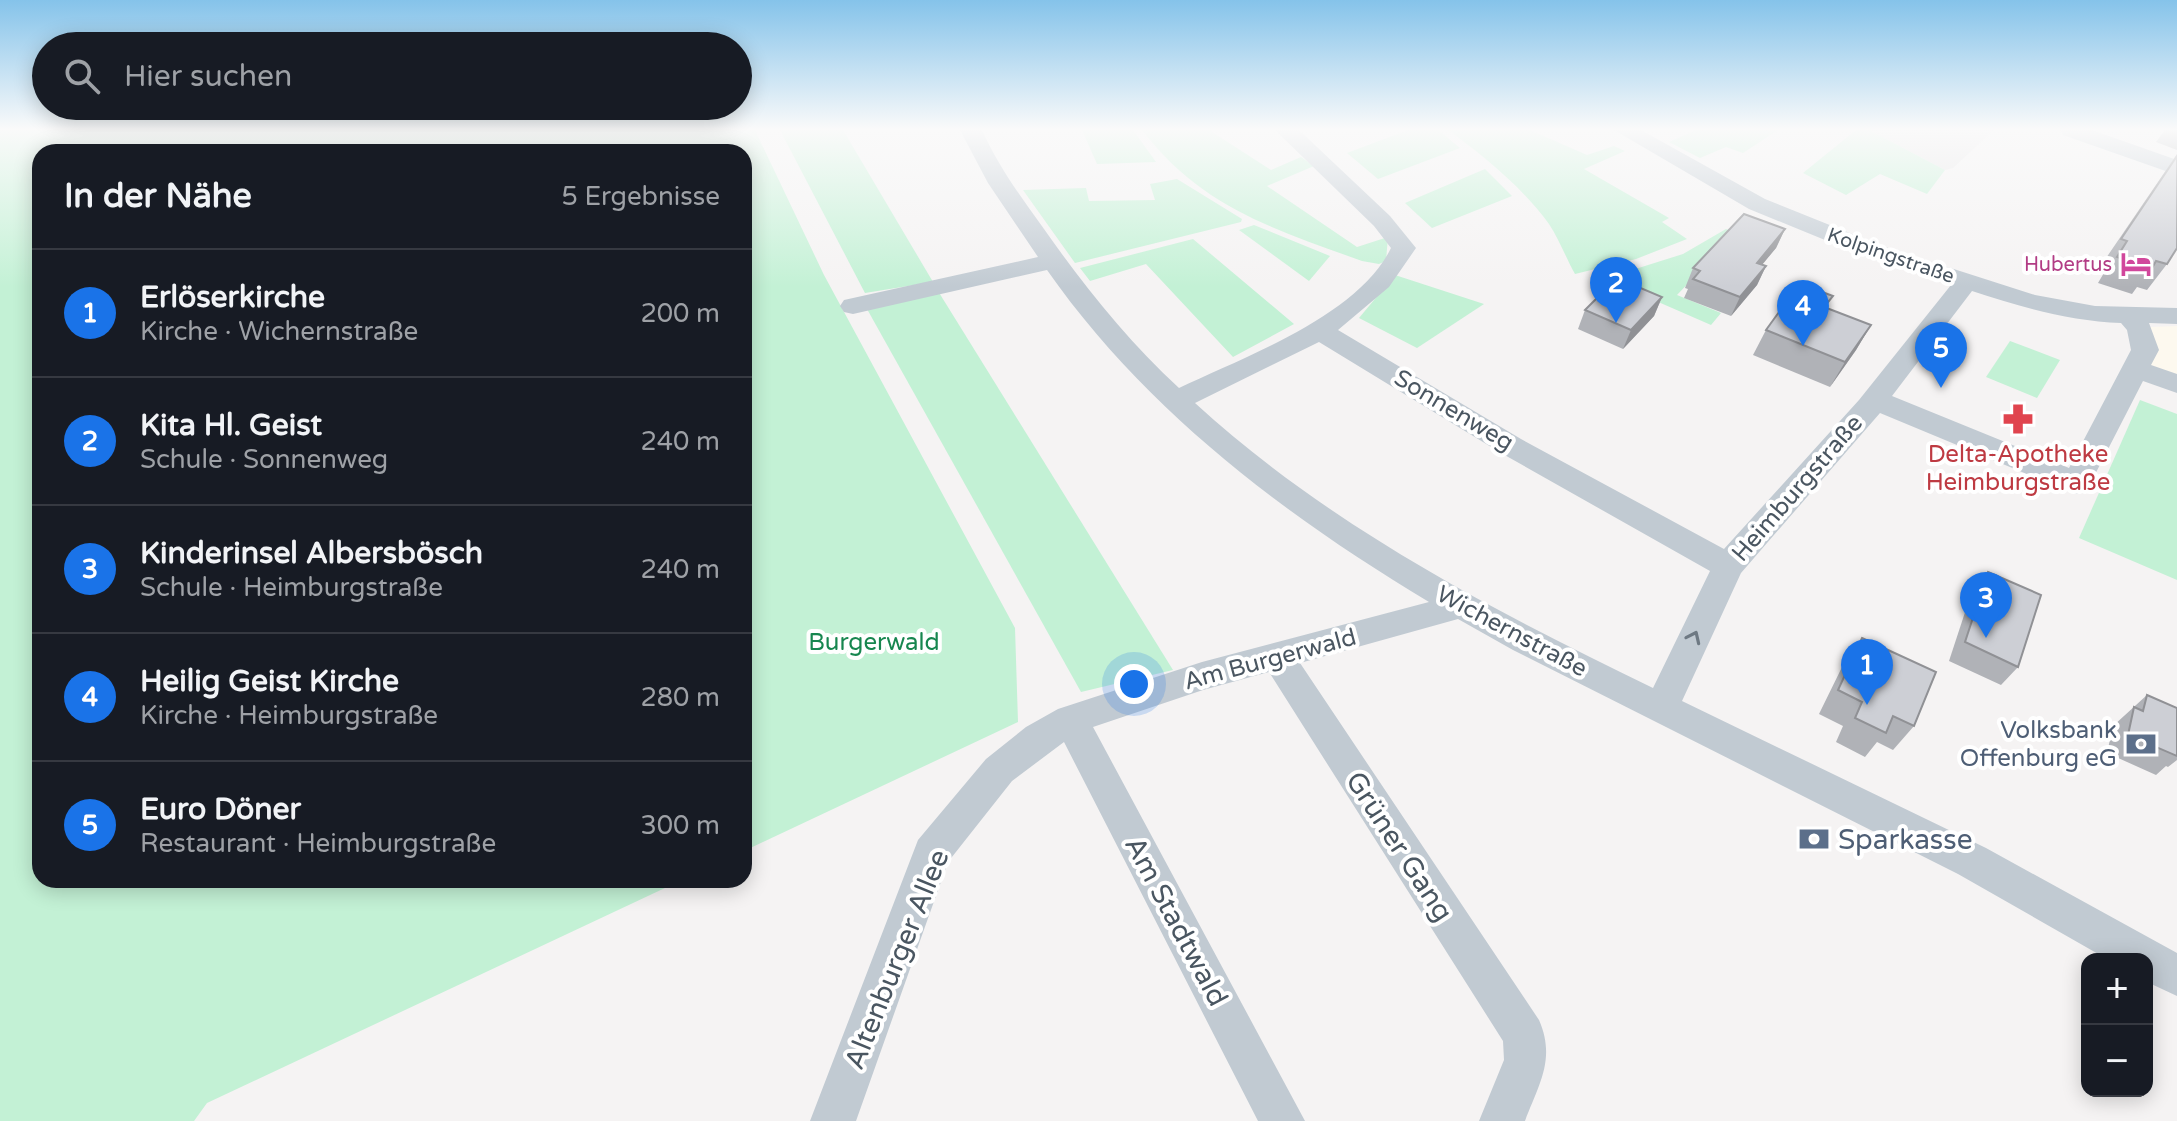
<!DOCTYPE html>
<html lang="de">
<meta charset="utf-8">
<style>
:root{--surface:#171b24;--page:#242831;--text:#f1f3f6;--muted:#9ea1a6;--line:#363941;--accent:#1a73e8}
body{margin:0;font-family:"Varela Round",sans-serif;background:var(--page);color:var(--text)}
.controls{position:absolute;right:24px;bottom:24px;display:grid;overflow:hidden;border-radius:16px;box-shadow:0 4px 20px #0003}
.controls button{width:72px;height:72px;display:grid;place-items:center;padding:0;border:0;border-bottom:2px solid var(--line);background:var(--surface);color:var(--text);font:40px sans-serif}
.you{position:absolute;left:1134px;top:684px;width:28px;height:28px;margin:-20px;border:6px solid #fff;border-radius:50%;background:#1a73e8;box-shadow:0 0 0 12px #1a73e833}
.badge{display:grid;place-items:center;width:52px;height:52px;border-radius:50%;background:var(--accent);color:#fff;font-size:26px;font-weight:700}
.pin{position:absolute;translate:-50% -66px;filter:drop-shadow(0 2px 4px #0008)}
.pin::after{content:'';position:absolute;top:42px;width:28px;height:24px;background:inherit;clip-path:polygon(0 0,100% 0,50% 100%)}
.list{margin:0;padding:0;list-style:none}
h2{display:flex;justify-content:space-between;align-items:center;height:104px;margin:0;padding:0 32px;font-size:34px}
h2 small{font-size:26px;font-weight:400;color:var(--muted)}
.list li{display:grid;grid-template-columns:52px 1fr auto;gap:24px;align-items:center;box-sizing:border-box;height:128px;padding:0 32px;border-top:2px solid var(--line)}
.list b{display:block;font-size:30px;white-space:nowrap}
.list p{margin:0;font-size:26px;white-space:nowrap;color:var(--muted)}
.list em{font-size:26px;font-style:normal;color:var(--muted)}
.icon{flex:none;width:44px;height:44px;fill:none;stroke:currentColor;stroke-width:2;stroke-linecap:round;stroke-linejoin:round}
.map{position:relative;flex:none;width:2177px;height:1121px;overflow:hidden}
.search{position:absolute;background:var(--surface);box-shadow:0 4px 20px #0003;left:32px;top:32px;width:720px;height:88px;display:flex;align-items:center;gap:20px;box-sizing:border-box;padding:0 28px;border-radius:44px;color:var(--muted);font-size:30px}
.panel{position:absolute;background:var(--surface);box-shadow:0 4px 20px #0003;left:32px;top:144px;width:720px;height:744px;border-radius:24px}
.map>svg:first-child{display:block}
</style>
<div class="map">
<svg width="2177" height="1121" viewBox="0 0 2177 1121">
<rect width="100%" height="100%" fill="#f5f3f3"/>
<polygon fill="#fdf9ef" points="2177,326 2177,379 2151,367 2150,327"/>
<polygon fill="#e6e4e5" points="1869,130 1994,130 1953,168 1945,170"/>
<g fill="#c3f1d5">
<polygon points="0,130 755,130 824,275 1015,628 1018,722 744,851 744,152 40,152 40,880 682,880 207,1103 194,1121 0,1121"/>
<polygon points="780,130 843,130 933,282 865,293"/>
<polygon points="1082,130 1133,130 1156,162 1097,164"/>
<path d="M1142 130H1209L1271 170 1301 157 1314 166 1267 186 1357 247 1388 237 1386 261 1379 264 1362 261C1274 229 1202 208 1142 130Z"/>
<polygon points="1408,130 1438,130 1460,148 1378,179 1347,153"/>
<path d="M1448 130H1530L1587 155 1614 146 1625 151 1584 169 1669 218 1662 222 1687 239 1636 259 1575 274C1566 258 1559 239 1549 224 1522 187 1484 156 1448 130Z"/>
<polygon points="1696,130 1778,130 1743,153 1726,147 1700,158 1669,142"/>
<polygon points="1856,130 1869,130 1945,170 1927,194 1880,174 1846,195 1803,173"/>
<polygon points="1485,169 1512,196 1432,228 1405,203"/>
<polygon points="1177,179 1242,219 1241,222 1075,263 1023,190 1086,188 1089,201 1155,200 1150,184"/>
<polygon points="1254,225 1330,256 1309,281 1239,230"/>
<polygon points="1726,229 1736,233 1677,295 1721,313 1711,325 1617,284 1629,271 1683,254"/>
<polygon points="1193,239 1294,324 1233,357 1146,264 1090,281 1080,268"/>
<polygon points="1395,275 1484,304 1417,348 1359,318"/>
<polygon points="938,291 1173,670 1081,692 867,309"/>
<polygon points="2010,341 2060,360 2037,398 1986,377"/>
<polygon points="2140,400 2177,414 2177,580 2079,538"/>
</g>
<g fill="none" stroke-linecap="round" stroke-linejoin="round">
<g fill="#c1cad2" fill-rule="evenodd">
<path d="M960 130H982C998 166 1021 197 1044 229 1084 286 1127 340 1179 388 1244 357 1358 316 1391 248L1374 226 1275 130H1299L1390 216 1416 248 1389 287 1338 330 1521 439 1724 549 1859 400 1951 285 1864 256 1749 209 1614 130H1641L1765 199 1882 246 2035 295 2095 306 2177 308V324L2149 323 2159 350 2151 365 2177 374V393L2143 381 2087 490 2076 494 2065 490 1880 413 1741 573 1682 701 1986 848 2177 953V996L2147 982V959H2107L1958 874 1513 650 1458 619 1300 663 1539 1020C1556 1059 1539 1084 1525 1121H1479L1504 1060 1503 1041 1269 672 1203 690 1093 727 1305 1121H1258L1064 742 1012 781 948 862 856 1121H810L918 840 986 759 1026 727 1058 709 1202 662 1429 602C1284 515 1145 410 1047 270L853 314 844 312 840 306 844 300 1038 257 988 183ZM1972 291C2021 307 2070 321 2121 323L2127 330 2131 350 2069 468 1892 396ZM1319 342 1501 453 1710 571 1653 688C1492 610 1328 525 1195 403Z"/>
<polygon points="2060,130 2092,130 2177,160 2177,175 2063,135"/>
</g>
</g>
<g fill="#b0b2b7">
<polygon points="2165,130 2177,130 2177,150 2156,142"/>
<polygon points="2177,154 2177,248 2167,264 2147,290 2137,287 2132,294 2098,283 2108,266 2102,264"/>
<polygon points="1785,229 1776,248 1762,264 1766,266 1757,285 1731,316 1684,298 1688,289 1685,288 1693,268"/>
<polygon points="1662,297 1654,316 1623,349 1578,329 1585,310"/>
<polygon points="1827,308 1871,325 1856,350 1830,387 1753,355 1766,330"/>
<polygon points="1988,572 2018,667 2001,685 1949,661 1972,591"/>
<polygon points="1862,638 1914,726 1893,750 1877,742 1865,757 1836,742 1843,726 1819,714 1844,663"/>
<polygon points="2147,695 2177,708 2177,760 2168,767 2166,766 2156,775 2107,753 2113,726"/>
</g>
<g fill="#909195">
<polygon points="1785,229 1776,248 1748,282 1757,263"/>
<polygon points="1766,266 1757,285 1731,316 1740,297"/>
<polygon points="1662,297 1654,316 1623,349 1631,330"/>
<polygon points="1871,325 1856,350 1830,387 1845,362"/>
</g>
<g fill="#cdcfd5" stroke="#909195" stroke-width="2">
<polygon points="2177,156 2177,248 2167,264 2156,261 2152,268 2117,257 2127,241 2121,239"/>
<polygon points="1744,214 1785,229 1757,263 1766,266 1740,297 1693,279 1700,271 1693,268"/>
<polygon points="1617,278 1662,297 1631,330 1585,310"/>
<polygon points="1803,285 1833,296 1824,307 1871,325 1845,362 1766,330 1792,294 1795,295"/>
<polygon points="1988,572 2041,595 2018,667 1965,642"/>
<polygon points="1862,638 1936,672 1914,726 1893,716 1886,733 1855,718 1862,702 1838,690"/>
<polygon points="2147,695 2177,708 2177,756 2128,735 2134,707 2143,711"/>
</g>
<defs><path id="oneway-chevron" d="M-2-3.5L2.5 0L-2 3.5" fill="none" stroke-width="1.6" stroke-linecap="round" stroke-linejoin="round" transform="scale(2)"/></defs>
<use stroke="#6e7983" href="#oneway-chevron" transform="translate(1694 637) rotate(-65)"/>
<linearGradient id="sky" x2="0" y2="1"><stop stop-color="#85c3ea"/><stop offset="0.45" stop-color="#fafafa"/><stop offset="1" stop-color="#fafafa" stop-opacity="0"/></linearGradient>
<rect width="2177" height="287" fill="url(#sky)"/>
<defs>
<g id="hotel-bare" transform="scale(2.4)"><path d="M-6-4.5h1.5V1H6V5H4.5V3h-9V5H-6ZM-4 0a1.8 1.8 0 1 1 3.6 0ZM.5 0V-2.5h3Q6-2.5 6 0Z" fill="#d1479c" stroke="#fff" stroke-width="2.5" paint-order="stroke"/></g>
<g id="pharmacy-bare" transform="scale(2.4)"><path d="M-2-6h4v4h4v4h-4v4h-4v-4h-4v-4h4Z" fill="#e0444e" stroke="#fff" stroke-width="2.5" paint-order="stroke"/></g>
<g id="bank-bare" transform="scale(2.4)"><path d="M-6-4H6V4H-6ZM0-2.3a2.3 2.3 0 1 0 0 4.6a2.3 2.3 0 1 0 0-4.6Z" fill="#5c6f8a" stroke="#fff" stroke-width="2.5" paint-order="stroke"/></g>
</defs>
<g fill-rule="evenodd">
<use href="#hotel-bare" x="2136" y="264"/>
<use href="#pharmacy-bare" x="2018" y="419"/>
<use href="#bank-bare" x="2141" y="744"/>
<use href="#bank-bare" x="1814" y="839"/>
</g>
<g text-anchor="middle" stroke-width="8" stroke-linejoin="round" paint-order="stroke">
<g font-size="20" fill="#4a5661" stroke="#fff">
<text transform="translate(1891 255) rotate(19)" y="7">Kolpingstraße</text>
</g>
<g font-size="20" fill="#b23c85" stroke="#fff" text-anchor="end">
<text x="2112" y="271">Hubertus</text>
</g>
<g font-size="24" fill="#4a5661" stroke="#fff">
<text transform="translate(1454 410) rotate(31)" y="8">Sonnenweg</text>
<text transform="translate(1797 488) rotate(-49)" y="8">Heimburgstraße</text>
<text transform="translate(1512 631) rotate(28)" y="8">Wichernstraße</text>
<text transform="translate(1270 659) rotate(-15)" y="8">Am Burgerwald</text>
</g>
<g font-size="24" fill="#be3a42" stroke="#fff">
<text x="2018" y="462">Delta-Apotheke<tspan x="2018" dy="28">Heimburgstraße</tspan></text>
</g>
<g font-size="24" fill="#17864f" stroke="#fff">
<text x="874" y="650">Burgerwald</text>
</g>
<g font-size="24" fill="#4e5e75" stroke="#fff" text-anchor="end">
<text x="2117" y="738">Volksbank<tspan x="2117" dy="28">Offenburg eG</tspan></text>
</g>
<g font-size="28" fill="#4e5e75" stroke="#fff" text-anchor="start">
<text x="1838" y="849">Sparkasse</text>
</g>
<g font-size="28" fill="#4a5661" stroke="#fff">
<text transform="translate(1400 846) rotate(57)" y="10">Grüner Gang</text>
<text transform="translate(1177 921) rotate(62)" y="10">Am Stadtwald</text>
<text transform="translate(896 959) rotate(-68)" y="10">Altenburger Allee</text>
</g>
</g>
</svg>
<div class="controls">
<button>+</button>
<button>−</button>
</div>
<div class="you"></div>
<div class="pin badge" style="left:1867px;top:705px">1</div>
<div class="pin badge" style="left:1616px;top:323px">2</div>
<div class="pin badge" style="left:1986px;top:638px">3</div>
<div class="pin badge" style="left:1803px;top:346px">4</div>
<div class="pin badge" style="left:1941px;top:388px">5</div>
<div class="search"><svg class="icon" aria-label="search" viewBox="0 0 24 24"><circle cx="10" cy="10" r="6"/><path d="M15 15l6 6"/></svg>Hier suchen</div>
<section class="panel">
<h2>In der Nähe<small>5 Ergebnisse</small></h2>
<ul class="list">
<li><span class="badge">1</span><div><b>Erlöserkirche</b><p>Kirche · Wichernstraße</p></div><em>200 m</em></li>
<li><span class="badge">2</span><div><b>Kita Hl. Geist</b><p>Schule · Sonnenweg</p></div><em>240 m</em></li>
<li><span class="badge">3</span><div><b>Kinderinsel Albersbösch</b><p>Schule · Heimburgstraße</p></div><em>240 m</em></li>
<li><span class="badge">4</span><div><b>Heilig Geist Kirche</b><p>Kirche · Heimburgstraße</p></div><em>280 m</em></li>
<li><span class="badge">5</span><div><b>Euro Döner</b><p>Restaurant · Heimburgstraße</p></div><em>300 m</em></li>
</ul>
</section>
</div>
